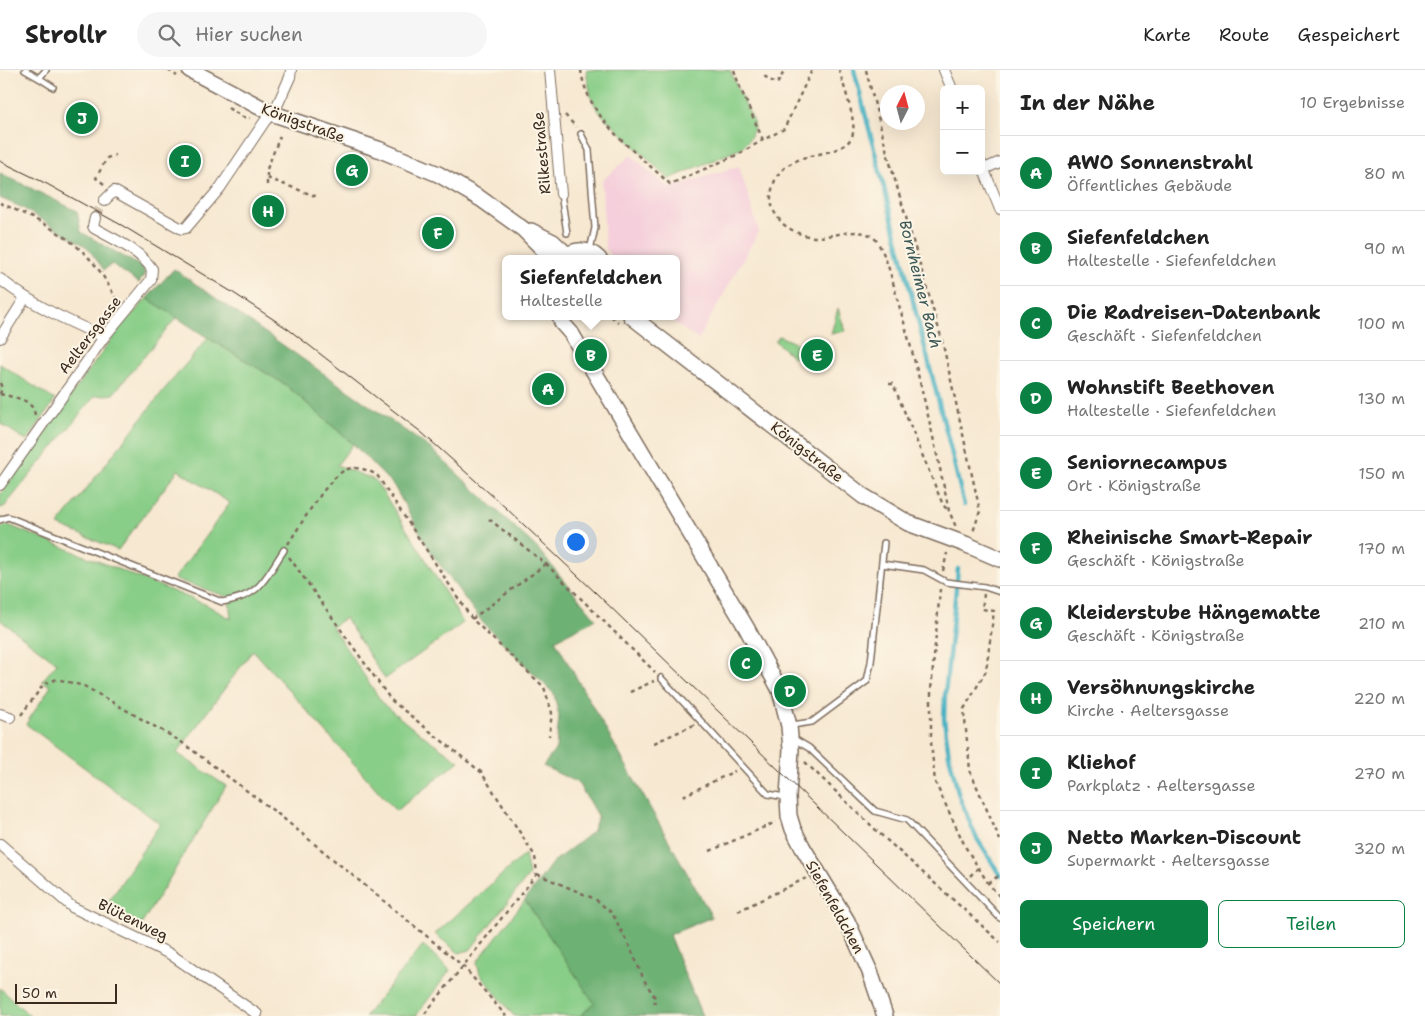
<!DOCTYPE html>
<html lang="de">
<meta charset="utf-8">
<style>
:root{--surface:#fff;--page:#f6f6f6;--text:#222;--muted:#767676;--line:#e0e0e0;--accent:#0b8043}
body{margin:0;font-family:"Shantell Sans",sans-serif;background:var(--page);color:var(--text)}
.controls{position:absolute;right:15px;top:15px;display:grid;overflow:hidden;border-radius:8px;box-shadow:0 5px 20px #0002}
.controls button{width:45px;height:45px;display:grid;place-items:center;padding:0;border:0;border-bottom:1px solid var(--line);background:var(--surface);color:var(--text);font:25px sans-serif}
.compass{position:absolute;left:880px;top:15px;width:45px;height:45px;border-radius:50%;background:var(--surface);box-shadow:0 5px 20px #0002;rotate:6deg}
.scale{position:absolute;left:15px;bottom:12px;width:102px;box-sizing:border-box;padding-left:5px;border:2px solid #3b2a1e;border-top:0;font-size:14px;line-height:18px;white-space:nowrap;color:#3b2a1e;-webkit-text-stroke:4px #fcf5e5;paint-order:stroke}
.you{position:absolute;left:575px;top:471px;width:18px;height:18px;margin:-12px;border:4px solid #fff;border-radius:50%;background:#1a73e8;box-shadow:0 0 0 8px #1a73e833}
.badge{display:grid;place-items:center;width:32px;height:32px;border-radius:50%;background:var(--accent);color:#fff;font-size:16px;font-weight:700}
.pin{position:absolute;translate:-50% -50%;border:2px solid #fff;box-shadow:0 1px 5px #0006}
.popup{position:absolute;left:502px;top:185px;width:178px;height:65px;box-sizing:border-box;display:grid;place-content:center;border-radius:8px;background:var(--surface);filter:drop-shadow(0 1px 4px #0005);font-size:16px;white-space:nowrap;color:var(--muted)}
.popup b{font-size:19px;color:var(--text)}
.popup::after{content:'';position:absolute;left:50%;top:100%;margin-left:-10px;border:10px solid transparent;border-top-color:var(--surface)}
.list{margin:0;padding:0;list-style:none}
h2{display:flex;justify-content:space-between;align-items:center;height:65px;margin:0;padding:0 20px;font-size:21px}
h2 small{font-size:16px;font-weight:400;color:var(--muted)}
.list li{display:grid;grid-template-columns:32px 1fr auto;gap:15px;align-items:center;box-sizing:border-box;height:75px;padding:0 20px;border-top:1px solid var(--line)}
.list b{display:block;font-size:19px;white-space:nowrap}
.list p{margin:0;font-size:16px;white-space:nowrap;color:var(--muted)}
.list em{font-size:16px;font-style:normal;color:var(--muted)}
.actions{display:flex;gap:10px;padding:15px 20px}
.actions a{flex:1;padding:11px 0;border:1px solid var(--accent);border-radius:8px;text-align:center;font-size:18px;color:var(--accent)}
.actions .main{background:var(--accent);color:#fff}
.icon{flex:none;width:28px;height:28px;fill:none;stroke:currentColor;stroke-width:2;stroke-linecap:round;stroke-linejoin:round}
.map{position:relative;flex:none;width:1000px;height:946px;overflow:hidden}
header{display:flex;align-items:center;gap:30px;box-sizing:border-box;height:70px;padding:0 25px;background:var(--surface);border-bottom:1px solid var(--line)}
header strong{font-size:24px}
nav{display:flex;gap:28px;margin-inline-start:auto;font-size:18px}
.search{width:350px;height:45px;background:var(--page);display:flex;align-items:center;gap:12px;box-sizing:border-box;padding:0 18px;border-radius:28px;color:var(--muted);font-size:19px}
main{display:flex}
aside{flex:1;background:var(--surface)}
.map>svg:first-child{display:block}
</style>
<header>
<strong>Strollr</strong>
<div class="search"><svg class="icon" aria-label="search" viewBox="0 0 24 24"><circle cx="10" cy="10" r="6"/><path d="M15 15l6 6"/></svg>Hier suchen</div>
<nav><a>Karte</a><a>Route</a><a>Gespeichert</a></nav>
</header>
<main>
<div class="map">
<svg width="1000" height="946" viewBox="0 0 1000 946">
<rect width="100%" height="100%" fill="#fcf5e5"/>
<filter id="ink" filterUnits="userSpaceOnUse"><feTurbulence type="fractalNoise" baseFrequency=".02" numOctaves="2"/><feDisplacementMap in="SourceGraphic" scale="10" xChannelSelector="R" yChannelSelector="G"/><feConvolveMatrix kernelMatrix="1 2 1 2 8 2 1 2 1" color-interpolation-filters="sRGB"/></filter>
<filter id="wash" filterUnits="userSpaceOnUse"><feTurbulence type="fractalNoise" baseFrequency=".0096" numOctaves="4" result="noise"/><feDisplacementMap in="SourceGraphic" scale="20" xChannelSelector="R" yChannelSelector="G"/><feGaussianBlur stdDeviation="1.12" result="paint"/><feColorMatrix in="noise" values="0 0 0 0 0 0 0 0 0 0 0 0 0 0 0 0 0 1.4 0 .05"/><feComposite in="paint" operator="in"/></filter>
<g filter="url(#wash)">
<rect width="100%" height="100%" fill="#f7e8d1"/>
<polygon fill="#f5cfdb" points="631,85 669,118 739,96 759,161 698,270 665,246 676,246 676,189 613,189 605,178 602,111"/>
<g fill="#89ce88" stroke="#627c53">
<polygon points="586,0 730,0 740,24 753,50 754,59 750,68 742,78 669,109 598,41 591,27"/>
<polygon points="147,228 177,247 113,324 95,326 4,437 0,438 0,425 118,260"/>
<polygon points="838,238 845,261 831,264"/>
<polygon points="779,266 802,276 794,288 775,271"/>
<polygon points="208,268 286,315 353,374 337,395 375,410 423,485 463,553 385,609 345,548 332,557 383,634 410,656 459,691 396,741 253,580 177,683 226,716 138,860 103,840 160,754 26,654 51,616 42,611 57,593 0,550 0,458 8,455 207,535 231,549 229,527 174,509 230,433 178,400 118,480 58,455 163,321"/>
<polygon points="0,294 55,330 27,371 0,353"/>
<polygon points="525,784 529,805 470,880 459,883 435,864"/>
<polygon points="525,830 595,933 580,946 514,946 480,904 477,892"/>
<polygon points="423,875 450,900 416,946 365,946"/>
<polygon points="0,918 30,946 0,946"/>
</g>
<g fill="#6eb174" stroke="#546e49">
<polygon points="0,103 77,141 81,162 142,197 145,203 139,213 112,194 104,200 87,177 21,137 0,128"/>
<polygon points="174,199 430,378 537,478 596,549 555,570 712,847 669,865 702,946 580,946 594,933 525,830 552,793 592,762 598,747 578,713 543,696 556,679 559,646 554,624 483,553 432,484 394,416 353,374 286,315 208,268 147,228"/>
</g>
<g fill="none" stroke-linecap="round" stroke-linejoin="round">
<g stroke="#45b1c2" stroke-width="4.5">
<polyline points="854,0 950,376 964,435"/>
<polyline points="958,499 945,625 944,649 949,685 959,726 976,767 1000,805"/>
</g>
</g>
</g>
<g filter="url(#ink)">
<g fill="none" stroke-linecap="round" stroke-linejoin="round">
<polyline stroke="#d1c2ad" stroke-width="10" stroke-dasharray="10 5" stroke-linecap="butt" points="95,148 104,131"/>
<g stroke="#7d6c5d" stroke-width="8">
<g id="lane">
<polyline points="25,0 39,8"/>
<polyline points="46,0 39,8 53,17"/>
<polyline points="581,64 589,80 595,158 590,180"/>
<polyline points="561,124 567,163"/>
<path d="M0 450 8 447 222 532C261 526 264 510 284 480"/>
<polyline points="882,494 924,500 946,512 985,517 1000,522"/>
<polyline points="661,608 768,724 785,727"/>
<polyline points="792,655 812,652 867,611 871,592 884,473"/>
<polyline points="794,669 809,678 875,741 907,750 1000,848"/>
</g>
</g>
<g stroke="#7d6c5d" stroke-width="12">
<g id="street">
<polyline points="550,0 561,124"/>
<polyline points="944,0 952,19"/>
<polyline points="981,93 1000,139"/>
<polyline points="984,99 1000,92"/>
<polyline points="104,131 114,121 182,159 186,158 220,118 265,51 276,38 290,7 291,0"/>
<path d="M0 209C32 235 68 251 104 267"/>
<polyline points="0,268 25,228"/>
<path d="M0 415 104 267 151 210 152 199C138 179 115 170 94 158L93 156 95 148"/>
<polyline points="0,644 10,647"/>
<polyline points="0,774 72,837 170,884 257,944"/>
</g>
</g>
<g stroke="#7d6c5d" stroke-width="18">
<g id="secondary">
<polyline points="190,0 271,43 378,79 438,104 481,129 523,159 553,189"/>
<polyline points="531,161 553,172 567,185"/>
<path d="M563 189C574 178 588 178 599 189"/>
<polyline points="560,246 562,253 571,263 746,557 780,620 789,656 791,679 788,727 789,746 793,759 803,778 847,851 870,902 885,946"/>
<polyline points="631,246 863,426 908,453 965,474 1000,489"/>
</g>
</g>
<g stroke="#7d6c5d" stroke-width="2.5" stroke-dasharray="4 4" stroke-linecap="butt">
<polyline points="168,0 177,6"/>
<path d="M581 0C587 49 636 82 670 114L739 84 763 70"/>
<polyline points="734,0 739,15 763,70 784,59 812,0"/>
<path d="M839 0C843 14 856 50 853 63 846 93 785 74 773 116 771 123 770 128 772 135 773 142 778 148 783 154 792 161 803 166 814 167 833 168 866 152 878 173 889 191 895 222 901 242 920 307 935 374 949 441L956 457"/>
<polyline points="866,0 888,86 942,270 980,441 973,462"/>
<polyline points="764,6 777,14 785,0"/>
<polyline points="228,38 243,47 250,48"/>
<polyline points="565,45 576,57"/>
<polyline points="267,108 318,127"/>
<polyline points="104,114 96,108 107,88 115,85"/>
<polyline points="267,115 267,99 280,66"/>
<path d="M0 133C35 148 76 168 98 199 106 209 111 221 118 232"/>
<polyline points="611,246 618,252"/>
<polyline points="0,313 2,318 0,324"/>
<polyline points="889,314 893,314 943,435 949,441"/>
<path d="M0 324C15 328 32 328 35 345"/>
<polyline points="489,449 546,494 655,602"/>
<path d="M288 474C300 456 327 409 345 400 355 395 368 400 377 405L472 549 544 617 552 643 549 666"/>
<polyline points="289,487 391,630 481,702 535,786 537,804 423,946"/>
<polyline points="943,501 947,483"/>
<polyline points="472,549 546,494"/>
<polyline points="630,622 654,611"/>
<polyline points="21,645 44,614 57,609 84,616 180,671 278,744 463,896 506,946"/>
<polyline points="931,666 931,620 940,519"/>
<polyline points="967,671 964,639 986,601 994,541 982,539 984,524"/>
<polyline points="931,672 935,712 966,778 988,813 1000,827"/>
<polyline points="654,673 694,655"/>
<polyline points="968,677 970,701 1000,770"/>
<polyline points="805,692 879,763 1000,872"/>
<polyline points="683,726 735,701"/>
<polyline points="710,781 776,752"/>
<polyline points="537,804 595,829 612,843 631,879 644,910 656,929 654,933"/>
<polyline points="970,806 978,798"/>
<polyline points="988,813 1000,805"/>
<polyline points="738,841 806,808"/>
</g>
<use href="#lane" stroke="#fff" stroke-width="5"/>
<use href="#street" stroke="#fff" stroke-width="10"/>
<use href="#secondary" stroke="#fff" stroke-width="15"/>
<polyline stroke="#3b2a1e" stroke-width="1" points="0,91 47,114 123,156 232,222 288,259 421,362 506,438 596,523 1000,914"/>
</g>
</g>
<g text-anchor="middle" stroke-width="4" stroke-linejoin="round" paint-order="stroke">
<g font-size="15" fill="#3b2a1e" stroke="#fcf5e5">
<text transform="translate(303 53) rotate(20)" y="5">Königstraße</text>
<text transform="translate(542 83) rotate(-95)" y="5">Rilkestraße</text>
<text transform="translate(90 265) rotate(-53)" y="5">Aeltersgasse</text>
<text transform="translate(807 382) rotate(38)" y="5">Königstraße</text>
<text transform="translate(835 837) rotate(61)" y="5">Siefenfeldchen</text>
<text transform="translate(133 850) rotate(26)" y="5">Blütenweg</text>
</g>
<g font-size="16" font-style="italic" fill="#3e5957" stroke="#fcf5e5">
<text transform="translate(921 214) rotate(76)" y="6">Bornheimer Bach</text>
</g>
</g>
</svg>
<div class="controls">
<button>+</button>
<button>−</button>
</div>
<svg class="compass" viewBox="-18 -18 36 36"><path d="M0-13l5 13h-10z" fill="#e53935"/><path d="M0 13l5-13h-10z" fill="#767676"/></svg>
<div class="scale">50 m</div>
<div class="you"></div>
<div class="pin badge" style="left:548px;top:319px">A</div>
<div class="pin badge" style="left:591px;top:285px">B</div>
<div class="popup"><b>Siefenfeldchen</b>Haltestelle</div>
<div class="pin badge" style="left:746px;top:593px">C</div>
<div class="pin badge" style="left:790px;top:621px">D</div>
<div class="pin badge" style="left:817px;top:285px">E</div>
<div class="pin badge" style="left:438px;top:163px">F</div>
<div class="pin badge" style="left:352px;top:100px">G</div>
<div class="pin badge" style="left:268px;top:141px">H</div>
<div class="pin badge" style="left:185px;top:91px">I</div>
<div class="pin badge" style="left:82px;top:48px">J</div>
</div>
<aside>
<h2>In der Nähe<small>10 Ergebnisse</small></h2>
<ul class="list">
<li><span class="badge">A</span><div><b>AWO Sonnenstrahl</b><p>Öffentliches Gebäude</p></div><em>80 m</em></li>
<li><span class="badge">B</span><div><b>Siefenfeldchen</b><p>Haltestelle · Siefenfeldchen</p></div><em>90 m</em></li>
<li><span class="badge">C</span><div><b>Die Radreisen-Datenbank</b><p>Geschäft · Siefenfeldchen</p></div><em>100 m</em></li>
<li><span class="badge">D</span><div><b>Wohnstift Beethoven</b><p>Haltestelle · Siefenfeldchen</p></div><em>130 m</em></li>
<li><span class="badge">E</span><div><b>Seniornecampus</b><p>Ort · Königstraße</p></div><em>150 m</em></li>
<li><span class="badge">F</span><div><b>Rheinische Smart-Repair</b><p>Geschäft · Königstraße</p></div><em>170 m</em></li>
<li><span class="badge">G</span><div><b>Kleiderstube Hängematte</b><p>Geschäft · Königstraße</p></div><em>210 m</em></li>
<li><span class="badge">H</span><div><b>Versöhnungskirche</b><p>Kirche · Aeltersgasse</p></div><em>220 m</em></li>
<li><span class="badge">I</span><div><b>Kliehof</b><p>Parkplatz · Aeltersgasse</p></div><em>270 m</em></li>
<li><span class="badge">J</span><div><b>Netto Marken-Discount</b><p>Supermarkt · Aeltersgasse</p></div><em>320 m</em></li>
</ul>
<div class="actions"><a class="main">Speichern</a><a>Teilen</a></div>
</aside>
</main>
